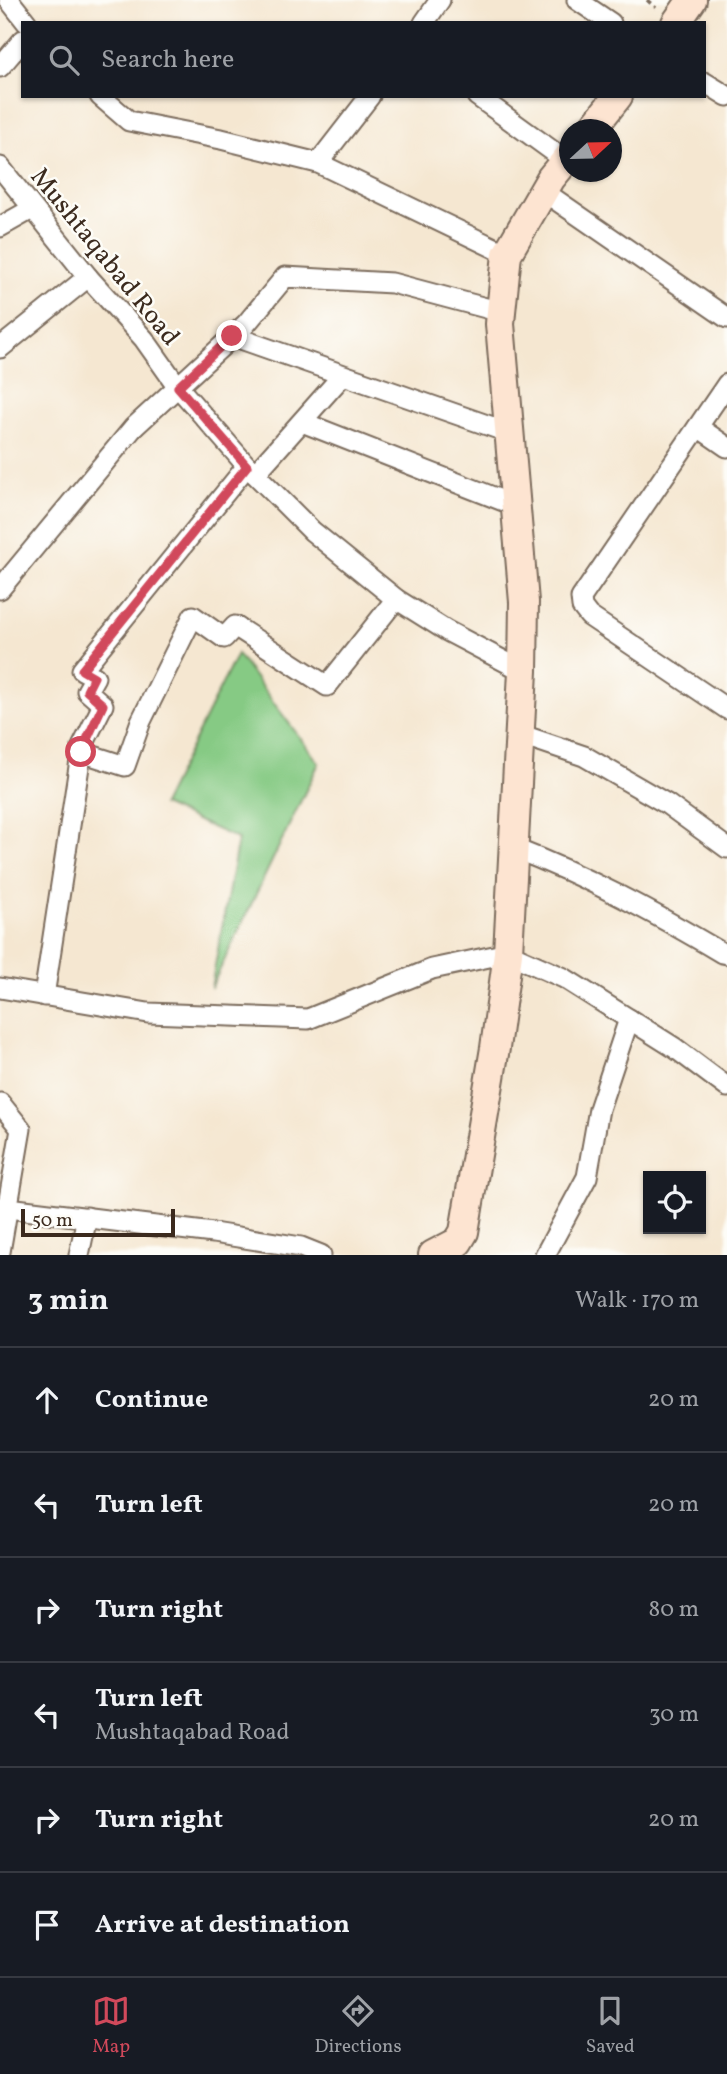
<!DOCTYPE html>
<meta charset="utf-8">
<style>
:root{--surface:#171b24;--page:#20242c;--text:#f1f3f6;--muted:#9ea1a6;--line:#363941;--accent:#d1495b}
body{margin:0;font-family:Vollkorn,serif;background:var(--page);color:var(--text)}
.controls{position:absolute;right:21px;bottom:21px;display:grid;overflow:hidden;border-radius:0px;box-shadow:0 2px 5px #0004}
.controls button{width:63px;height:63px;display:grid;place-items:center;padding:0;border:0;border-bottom:2px solid var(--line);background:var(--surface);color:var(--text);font:35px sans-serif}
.compass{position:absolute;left:559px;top:119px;width:63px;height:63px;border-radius:50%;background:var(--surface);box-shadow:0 2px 5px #0004;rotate:68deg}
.scale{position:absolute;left:21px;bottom:18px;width:154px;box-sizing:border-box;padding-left:7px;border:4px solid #3b2a1e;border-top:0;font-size:19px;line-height:24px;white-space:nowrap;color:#3b2a1e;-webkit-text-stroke:5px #fdfcf7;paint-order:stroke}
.stop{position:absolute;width:21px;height:21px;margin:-16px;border:5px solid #d1495b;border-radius:50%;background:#fff}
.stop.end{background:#d1495b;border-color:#fff;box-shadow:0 2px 7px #0008}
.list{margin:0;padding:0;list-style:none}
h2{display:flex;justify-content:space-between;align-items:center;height:91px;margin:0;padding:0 28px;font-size:30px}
h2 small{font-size:23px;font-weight:400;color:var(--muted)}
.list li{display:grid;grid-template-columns:46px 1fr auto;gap:21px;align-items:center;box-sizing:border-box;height:105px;padding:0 28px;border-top:2px solid var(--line)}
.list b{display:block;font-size:26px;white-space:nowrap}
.list p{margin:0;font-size:23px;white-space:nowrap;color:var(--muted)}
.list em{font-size:23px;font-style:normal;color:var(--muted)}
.icon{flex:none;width:38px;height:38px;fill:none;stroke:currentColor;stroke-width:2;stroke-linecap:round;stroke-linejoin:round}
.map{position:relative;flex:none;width:727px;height:1255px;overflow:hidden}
.search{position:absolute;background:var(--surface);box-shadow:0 2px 5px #0004;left:21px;right:21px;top:21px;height:77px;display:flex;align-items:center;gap:18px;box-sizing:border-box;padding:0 24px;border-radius:0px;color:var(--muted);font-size:26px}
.sheet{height:721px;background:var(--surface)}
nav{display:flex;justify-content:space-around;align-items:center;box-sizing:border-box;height:98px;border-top:2px solid var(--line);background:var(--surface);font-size:19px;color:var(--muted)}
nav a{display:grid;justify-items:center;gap:4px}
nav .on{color:var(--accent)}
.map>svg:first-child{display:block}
</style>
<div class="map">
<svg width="727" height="1255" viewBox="0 0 727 1255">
<rect width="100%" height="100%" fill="#fdfcf7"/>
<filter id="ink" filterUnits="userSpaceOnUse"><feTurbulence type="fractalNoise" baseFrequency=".0143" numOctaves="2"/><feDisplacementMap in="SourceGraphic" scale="14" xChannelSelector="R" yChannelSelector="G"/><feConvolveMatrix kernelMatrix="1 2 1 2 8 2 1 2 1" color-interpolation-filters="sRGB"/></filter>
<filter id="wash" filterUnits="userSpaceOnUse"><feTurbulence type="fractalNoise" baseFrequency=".00686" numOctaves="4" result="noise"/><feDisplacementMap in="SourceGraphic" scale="28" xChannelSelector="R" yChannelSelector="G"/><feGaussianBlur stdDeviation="1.57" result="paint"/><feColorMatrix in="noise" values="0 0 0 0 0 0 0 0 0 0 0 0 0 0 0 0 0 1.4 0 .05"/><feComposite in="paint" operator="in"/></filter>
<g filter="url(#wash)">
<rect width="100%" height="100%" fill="#f5e7d1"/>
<polygon fill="#86ca84" stroke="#607a51" stroke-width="2" points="237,654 319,763 211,988 238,839 162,805"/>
</g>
<g filter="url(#ink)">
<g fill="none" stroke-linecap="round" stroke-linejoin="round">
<g stroke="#7c6c5d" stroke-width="23">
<g id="street">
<polyline points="9,0 27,23"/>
<polyline points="577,0 611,23"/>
<polyline points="424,23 440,0"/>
<polyline points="0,67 23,40"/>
<polyline points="704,82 727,96"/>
<polyline points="100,96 129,121 221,139 318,163 507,254"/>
<polyline points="477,96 565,160"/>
<polyline points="318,163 370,96"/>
<polyline points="0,167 88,277 144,339 178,387 247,466 312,531 396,599 447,631 523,671"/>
<polyline points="543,191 727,318"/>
<polyline points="0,227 32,209"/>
<polyline points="232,336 510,433"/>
<polyline points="0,348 88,277"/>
<polyline points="727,384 581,598 582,607 589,616 727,709"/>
<polyline points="302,422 516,506"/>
<polyline points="698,427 727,447"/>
<polyline points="255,474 342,376"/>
<polyline points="0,589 133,428 246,324 285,277 392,283 501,312"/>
<polyline points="519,734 584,756 667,804 727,848"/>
<polyline points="81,752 125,766 141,721 193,616 224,638 235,626 327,686 396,599"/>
<path d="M513 848C588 877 653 912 722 953L727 954"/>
<polyline points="0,988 148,1013 308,1019 432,969 508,953 564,978 675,1048 727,1087"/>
<polyline points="44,996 82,747 103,705 87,691 95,677 82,670 247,466"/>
<polyline points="0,1103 21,1129 0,1252"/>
<polyline points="0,1207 213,1233 301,1247 321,1255"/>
<polyline points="79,1255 87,1217"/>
<polyline points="545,1255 587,1177 599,1109 629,1019"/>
</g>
</g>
<g stroke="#7c6c5d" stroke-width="32">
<g id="secondary">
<polyline points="676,23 692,0"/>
<polyline points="591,130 618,96"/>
<polyline points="433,1255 458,1242 464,1232 495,1048 508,953 523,671 524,602 500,324 501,312 507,254 551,178 570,155"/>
</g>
</g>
<polyline stroke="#7c6c5d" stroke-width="3.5" stroke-dasharray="5 5" stroke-linecap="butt" points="647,0 656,8"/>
<use href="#street" stroke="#fff" stroke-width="19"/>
<use href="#secondary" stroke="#fde4d1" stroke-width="28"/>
</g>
</g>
<g fill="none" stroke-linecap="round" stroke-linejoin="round" filter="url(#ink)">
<polyline stroke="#d1495b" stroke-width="9" points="81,752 103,705 87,691 94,677 82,670 247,466 178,387 232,336"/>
</g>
<g text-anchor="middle" stroke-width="5" stroke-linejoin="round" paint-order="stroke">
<g font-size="26" fill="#3b2a1e" stroke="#fdfcf7">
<text transform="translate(106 256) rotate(51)" y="9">Mushtaqabad Road</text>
</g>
</g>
</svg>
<div class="controls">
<button><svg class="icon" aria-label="locate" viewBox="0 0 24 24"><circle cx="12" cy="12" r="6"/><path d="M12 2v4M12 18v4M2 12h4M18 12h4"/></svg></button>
</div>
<svg class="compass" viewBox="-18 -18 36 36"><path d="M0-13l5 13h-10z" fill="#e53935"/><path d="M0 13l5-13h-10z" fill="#9ea1a6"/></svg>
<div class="scale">50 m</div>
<div class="stop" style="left:81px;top:752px"></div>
<div class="stop end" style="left:232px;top:336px"></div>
<div class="search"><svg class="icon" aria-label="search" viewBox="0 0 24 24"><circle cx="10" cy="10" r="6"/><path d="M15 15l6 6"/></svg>Search here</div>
</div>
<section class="sheet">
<h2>3 min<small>Walk · 170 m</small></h2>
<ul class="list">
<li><svg class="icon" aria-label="ahead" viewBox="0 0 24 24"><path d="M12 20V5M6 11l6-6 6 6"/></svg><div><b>Continue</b></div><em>20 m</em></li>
<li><svg class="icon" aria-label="left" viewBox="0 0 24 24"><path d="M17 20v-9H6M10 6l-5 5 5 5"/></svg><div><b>Turn left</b></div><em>20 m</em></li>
<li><svg class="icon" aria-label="right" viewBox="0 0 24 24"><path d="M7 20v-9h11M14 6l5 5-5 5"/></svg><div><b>Turn right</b></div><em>80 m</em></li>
<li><svg class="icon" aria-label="left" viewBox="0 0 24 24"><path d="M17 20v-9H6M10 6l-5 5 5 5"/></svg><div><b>Turn left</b><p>Mushtaqabad Road</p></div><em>30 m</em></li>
<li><svg class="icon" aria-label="right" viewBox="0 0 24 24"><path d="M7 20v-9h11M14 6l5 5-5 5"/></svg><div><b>Turn right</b></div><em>20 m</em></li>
<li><svg class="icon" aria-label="arrive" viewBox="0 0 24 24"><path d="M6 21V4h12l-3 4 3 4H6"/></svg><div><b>Arrive at destination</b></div></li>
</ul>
</section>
<nav>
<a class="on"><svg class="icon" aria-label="map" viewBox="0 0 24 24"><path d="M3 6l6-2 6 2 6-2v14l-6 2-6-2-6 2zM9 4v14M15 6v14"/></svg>Map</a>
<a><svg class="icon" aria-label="directions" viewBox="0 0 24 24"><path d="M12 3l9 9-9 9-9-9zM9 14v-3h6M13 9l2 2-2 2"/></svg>Directions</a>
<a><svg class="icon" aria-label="saved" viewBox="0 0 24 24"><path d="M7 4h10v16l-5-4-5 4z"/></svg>Saved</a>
</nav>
